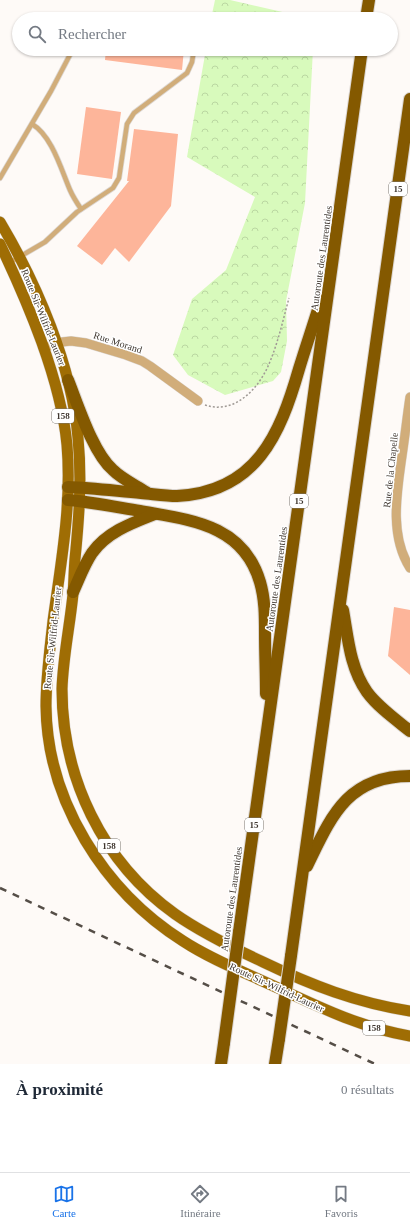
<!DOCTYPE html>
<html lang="fr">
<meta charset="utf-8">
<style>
:root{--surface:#fff;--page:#f6f6f7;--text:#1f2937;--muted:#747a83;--line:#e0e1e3;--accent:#1a73e8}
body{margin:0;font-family:"Times New Roman",serif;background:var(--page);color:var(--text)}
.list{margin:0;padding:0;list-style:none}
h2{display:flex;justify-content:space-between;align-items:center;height:52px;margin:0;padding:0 16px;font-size:17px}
h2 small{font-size:13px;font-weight:400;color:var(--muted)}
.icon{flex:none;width:22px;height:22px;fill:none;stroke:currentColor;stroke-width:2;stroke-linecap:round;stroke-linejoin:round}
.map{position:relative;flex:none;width:410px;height:1064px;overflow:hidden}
.search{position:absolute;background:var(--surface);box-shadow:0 1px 3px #0004;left:12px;right:12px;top:12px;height:44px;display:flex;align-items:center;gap:10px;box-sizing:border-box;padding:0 14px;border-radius:22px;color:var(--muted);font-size:15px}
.sheet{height:108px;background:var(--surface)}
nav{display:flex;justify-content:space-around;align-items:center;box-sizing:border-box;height:56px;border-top:1px solid var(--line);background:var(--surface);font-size:11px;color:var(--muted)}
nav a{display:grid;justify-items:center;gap:2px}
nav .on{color:var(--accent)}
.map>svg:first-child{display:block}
</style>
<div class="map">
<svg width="410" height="1064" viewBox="0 0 410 1064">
<defs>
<pattern id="forest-crowns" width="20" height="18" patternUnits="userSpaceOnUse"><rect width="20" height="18" fill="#d8fabc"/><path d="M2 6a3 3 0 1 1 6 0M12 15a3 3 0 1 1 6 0" fill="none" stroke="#bad7a2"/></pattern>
</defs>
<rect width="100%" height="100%" fill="#fefaf7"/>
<g fill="url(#forest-crowns)">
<polygon points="215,0 230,0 313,19 211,19"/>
<polygon points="206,49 313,49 305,203 286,301 287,341 281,372 273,381 225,395 188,375 173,355 192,299 226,270 255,197 187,157"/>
</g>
<g fill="#fdb59a">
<polygon points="106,49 184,49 182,70 105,60"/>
<polygon points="86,107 121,112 112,179 77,174"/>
<polygon points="134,129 178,134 171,206 129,262 115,248 102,265 77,246 129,181 127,181"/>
<polygon points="394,607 410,610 410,675 388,656"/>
</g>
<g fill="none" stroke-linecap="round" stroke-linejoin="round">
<g stroke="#dcd7d3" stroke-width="6">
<g id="service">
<path d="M32 124C52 136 61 169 70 190 73 197 77 203 81 209"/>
<polyline points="0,178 51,91 73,49"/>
<polyline points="9,263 45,242 77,212 113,188 119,178 127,124 134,113 187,73 192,62 194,49"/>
</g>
</g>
<g stroke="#dcd7d3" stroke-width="10">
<g id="minor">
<polyline points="43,348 62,342 71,341 86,343 126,355 142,361 150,366 198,401"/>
<path d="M410 397C407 417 405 436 402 456 397 492 389 535 410 568"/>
</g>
</g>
<g stroke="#dcd7d3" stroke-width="12">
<g id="primary">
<path d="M0 222C37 284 72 366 78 438 82 479 79 518 75 559 74 570 74 582 73 594 70 625 63 657 62 689 62 777 102 862 175 914 202 933 233 948 263 962 311 985 357 1003 410 1011"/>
<path d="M0 244C28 303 61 380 67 445 72 504 61 562 53 621 50 649 46 677 46 706 47 801 104 891 183 941 212 960 246 973 278 988 321 1008 363 1028 410 1036"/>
</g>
</g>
<g stroke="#dcd7d3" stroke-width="14">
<g id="motorway">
<polyline points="366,19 369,0"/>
<path d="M68 380C78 405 93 453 113 470 122 479 135 485 146 492"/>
<path d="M68 487C92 488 117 491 141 493 153 494 165 496 177 496 256 492 280 435 299 369 306 346 314 323 321 300"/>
<path d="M68 500C92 502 116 507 140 511 190 520 243 524 260 582 265 599 265 616 265 634 265 654 266 674 266 694"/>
<path d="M73 592C79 579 84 565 92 553 107 532 132 523 155 514"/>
<path d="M343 610C348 638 350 668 367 692 378 707 395 719 410 731"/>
<path d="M307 866C331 817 347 776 410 776"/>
<polyline points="239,932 362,49"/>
<polyline points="291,956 410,99"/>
<polyline points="221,1064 224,1043"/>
<polyline points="275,1064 279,1039"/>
</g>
</g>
<path stroke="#a09a95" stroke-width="1.5" stroke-dasharray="2 2" stroke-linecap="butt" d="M205 405C235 415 259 388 269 364 278 343 283 320 289 298"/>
<use href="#service" stroke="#d1ad7a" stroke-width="4.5"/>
<use href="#minor" stroke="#d1ad7a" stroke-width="9"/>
<use href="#primary" stroke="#9f6d04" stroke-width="11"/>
<use href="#motorway" stroke="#845900" stroke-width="12"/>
<polyline stroke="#554e47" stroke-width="2.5" stroke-dasharray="7 7" stroke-linecap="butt" points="0,888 375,1064"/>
<g stroke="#dcd7d3" stroke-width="14" stroke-linecap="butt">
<g id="motorway-bridge">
<polyline points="279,1039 291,956"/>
<polyline points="224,1043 239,932"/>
</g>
</g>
<use href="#motorway-bridge" stroke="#845900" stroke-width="12"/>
</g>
<g text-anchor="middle" stroke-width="3" stroke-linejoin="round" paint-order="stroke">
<g fill="#fff" stroke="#79746f" stroke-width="1">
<rect x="389" y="182" width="18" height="14" rx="3"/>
<rect x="52" y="409" width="22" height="14" rx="3"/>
<rect x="290" y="494" width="18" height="14" rx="3"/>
<rect x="245" y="818" width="18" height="14" rx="3"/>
<rect x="98" y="839" width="22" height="14" rx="3"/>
<rect x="363" y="1021" width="22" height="14" rx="3"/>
</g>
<g font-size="9" font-weight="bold" fill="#403831">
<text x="398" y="192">15</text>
<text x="63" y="419">158</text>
<text x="299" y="504">15</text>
<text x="254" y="828">15</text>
<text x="109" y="849">158</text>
<text x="374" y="1031">158</text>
</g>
<g font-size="10" fill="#403831" stroke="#fff">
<text transform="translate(321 258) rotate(-82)" y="4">Autoroute des Laurentides</text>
<text transform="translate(44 317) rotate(68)" y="4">Route Sir-Wilfrid-Laurier</text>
<text transform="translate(118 342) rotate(18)" y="4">Rue Morand</text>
<text transform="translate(390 470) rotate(-84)" y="4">Rue de la Chapelle</text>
<text transform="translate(276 579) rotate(-82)" y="4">Autoroute des Laurentides</text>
<text transform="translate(52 638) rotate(-84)" y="4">Route Sir-Wilfrid-Laurier</text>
<text transform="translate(231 899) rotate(-82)" y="4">Autoroute des Laurentides</text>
<text transform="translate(277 987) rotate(25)" y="4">Route Sir-Wilfrid-Laurier</text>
</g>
</g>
</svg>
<div class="search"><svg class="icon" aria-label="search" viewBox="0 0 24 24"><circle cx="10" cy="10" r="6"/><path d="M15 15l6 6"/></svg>Rechercher</div>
</div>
<section class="sheet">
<h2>À proximité<small>0 résultats</small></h2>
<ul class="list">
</ul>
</section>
<nav>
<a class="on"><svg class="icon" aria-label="map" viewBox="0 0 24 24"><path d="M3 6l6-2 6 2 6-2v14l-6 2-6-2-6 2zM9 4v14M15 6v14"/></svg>Carte</a>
<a><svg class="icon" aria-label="directions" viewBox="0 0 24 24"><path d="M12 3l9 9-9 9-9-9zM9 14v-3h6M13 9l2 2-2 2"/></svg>Itinéraire</a>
<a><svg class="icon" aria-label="saved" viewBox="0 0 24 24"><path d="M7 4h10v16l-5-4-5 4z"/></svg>Favoris</a>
</nav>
